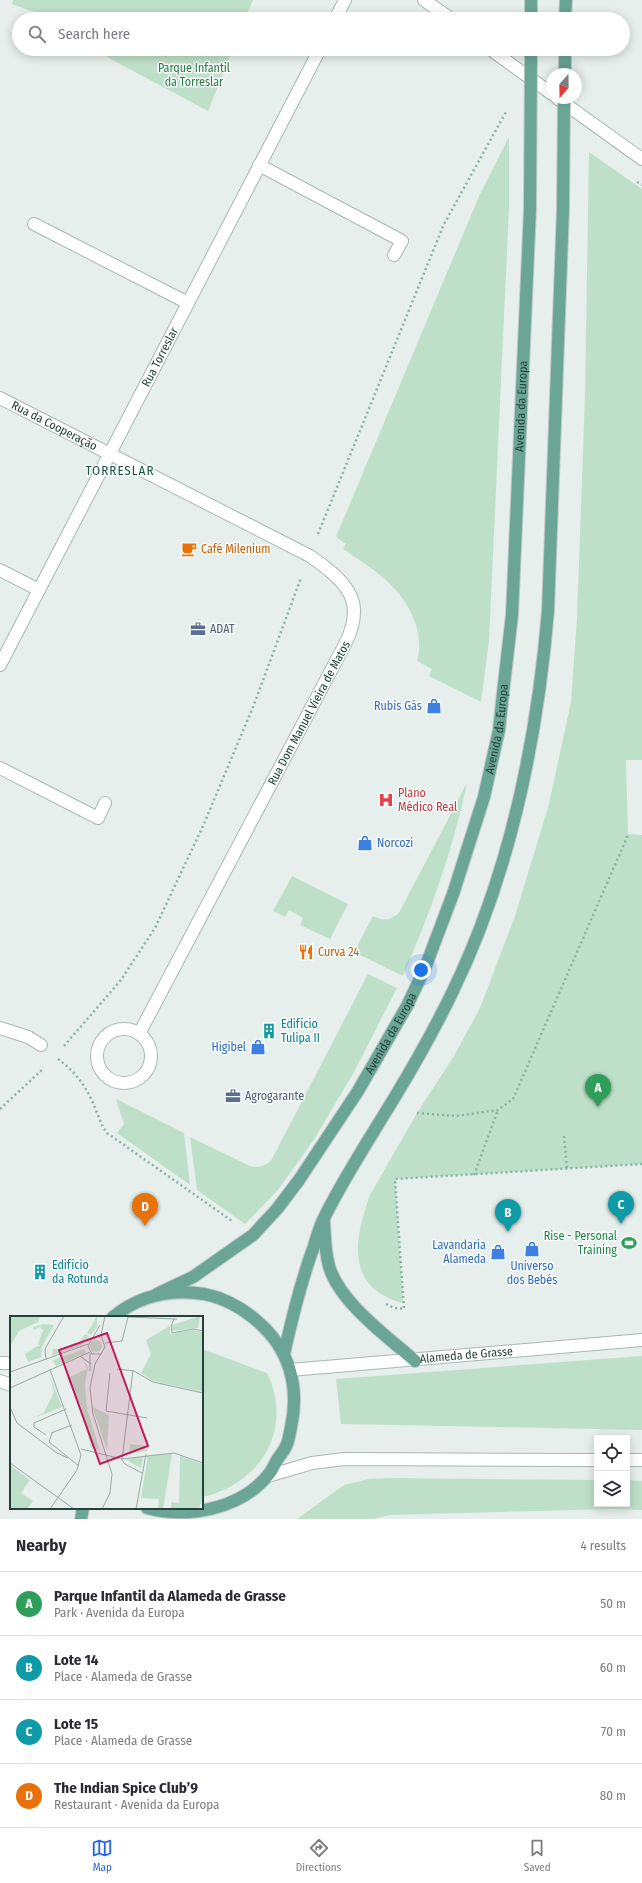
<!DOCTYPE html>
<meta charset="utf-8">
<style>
:root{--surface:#fff;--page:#f2f2f3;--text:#2b2b33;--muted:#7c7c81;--line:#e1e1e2;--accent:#2563eb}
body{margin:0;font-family:"Fira Sans Condensed",sans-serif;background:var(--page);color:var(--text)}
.controls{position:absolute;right:12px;bottom:12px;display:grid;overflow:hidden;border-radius:0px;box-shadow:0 2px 10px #0003}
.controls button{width:36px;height:36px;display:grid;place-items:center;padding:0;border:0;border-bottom:1px solid var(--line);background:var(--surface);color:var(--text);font:20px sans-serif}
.compass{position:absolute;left:546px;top:68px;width:36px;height:36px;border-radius:50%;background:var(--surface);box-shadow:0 2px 10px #0003;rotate:200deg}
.you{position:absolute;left:421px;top:970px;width:14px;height:14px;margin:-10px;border:3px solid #fff;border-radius:50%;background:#1a73e8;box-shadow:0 0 0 6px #1a73e833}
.badge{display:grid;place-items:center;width:26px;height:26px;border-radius:50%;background:var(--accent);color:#fff;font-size:13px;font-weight:700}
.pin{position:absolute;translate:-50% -33px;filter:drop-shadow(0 1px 2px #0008)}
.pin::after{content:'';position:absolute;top:21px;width:14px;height:12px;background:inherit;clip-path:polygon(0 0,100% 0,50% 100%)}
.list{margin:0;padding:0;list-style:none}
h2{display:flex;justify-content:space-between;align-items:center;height:52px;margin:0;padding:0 16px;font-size:17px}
h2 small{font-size:13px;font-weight:400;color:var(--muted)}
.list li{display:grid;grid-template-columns:26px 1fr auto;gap:12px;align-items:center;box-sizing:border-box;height:64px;padding:0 16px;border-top:1px solid var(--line)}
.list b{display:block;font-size:15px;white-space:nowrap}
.list p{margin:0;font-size:13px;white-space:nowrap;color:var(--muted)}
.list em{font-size:13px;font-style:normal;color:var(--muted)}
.icon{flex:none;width:22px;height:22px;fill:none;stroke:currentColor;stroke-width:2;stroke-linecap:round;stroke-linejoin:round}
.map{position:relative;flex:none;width:642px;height:1519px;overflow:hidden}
.search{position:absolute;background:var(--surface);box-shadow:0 2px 10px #0003;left:12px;right:12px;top:12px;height:44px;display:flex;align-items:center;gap:10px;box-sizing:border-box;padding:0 14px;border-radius:22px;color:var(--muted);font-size:15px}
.sheet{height:308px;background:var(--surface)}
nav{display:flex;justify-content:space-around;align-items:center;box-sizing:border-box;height:56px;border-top:1px solid var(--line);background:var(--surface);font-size:11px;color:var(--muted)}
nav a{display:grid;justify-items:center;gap:2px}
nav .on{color:var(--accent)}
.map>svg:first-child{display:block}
</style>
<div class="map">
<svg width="642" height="1519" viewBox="0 0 642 1519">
<rect width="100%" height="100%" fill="#e6efeb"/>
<g fill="#bfe0c8">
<polygon points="13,0 253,0 245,19 53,19 12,4"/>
<polygon points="110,49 233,49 208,111 107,57"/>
<path d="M509 137V208L489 641 481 702 429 676 432 669 417 661C421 648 419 635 415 622 401 585 374 570 343 549L346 544 336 537 480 194Z"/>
<path d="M589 152 642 189V760H626L628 834 642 835V1164L395 1179 403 1303C345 1288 354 1239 370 1195L417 1113 454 1056 480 1008 515 916 549 804 571 702 577 618 585 396Z"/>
<path d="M467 783C453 850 430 913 403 976L354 952 373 916C383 922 393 920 400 911Z"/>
<polygon points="292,876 348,904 330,939 300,925 303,918 289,910 285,917 273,911"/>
<path d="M368 974 397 988 354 1072 315 1138 278 1190 245 1224 197 1190 190 1137 250 1166C259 1168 266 1166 272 1159Z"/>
<polygon points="116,1099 184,1133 190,1185 117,1133 124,1124"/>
<path d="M202 1349 267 1373C294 1429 261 1484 202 1497Z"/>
<polygon points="642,1356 642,1430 341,1424 336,1379"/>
<polygon points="388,1478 597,1480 597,1504 627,1504 627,1480 642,1481 642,1510 614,1509 391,1515 373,1519 297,1519 344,1485 369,1479"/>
</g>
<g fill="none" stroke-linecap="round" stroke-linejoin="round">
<g stroke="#a8b8b2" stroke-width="14">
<g id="minor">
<polyline points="424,0 451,19"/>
<polyline points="335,19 345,0"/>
<polyline points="490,49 552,94"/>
<polyline points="557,98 642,159"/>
<polyline points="259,165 402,241 394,255"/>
<polyline points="34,224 188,303"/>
<path id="s1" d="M0 398 310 556C327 568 355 587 354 612 354 630 344 646 336 661L139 1034"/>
<polyline points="0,570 39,590"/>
<path id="s2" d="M0 665 320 49"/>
<polyline points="0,768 98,818 105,803"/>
<polyline points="0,1028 28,1037 41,1045"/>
<circle cx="124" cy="1056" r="27"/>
<polyline points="0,1363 11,1363"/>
<path id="s3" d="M290 1370 642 1340"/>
<polyline points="0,1381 11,1385"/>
<polyline points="627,1460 642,1460"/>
<polyline points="268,1476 312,1463 344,1459 597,1460"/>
</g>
</g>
<g stroke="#c2cac8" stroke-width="14">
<g id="major">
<polyline points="531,19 531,0"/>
<polyline points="565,19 566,0"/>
<polyline points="565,74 565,49"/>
<path d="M324 1223C325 1238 325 1252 329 1266 339 1302 388 1337 415 1361"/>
<path id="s4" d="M157 1294 193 1277 253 1235 277 1209 299 1180 358 1091 407 1006 425 968 453 894 484 797 499 730 504 684 512 615 530 209"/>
<path d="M113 1317C139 1296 171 1289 204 1294 224 1298 241 1307 257 1321 289 1348 300 1386 291 1427 290 1432 289 1439 287 1444 285 1450 280 1455 277 1460 274 1465 272 1471 268 1475 241 1509 187 1519 147 1508"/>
<path d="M284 1354C292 1318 301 1281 314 1246 317 1236 320 1225 325 1216 346 1174 372 1135 396 1095 416 1062 435 1028 452 993 510 874 537 742 548 611L563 209"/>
<polyline points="81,1519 83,1508"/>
</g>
</g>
<g stroke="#86b3a5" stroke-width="2.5" stroke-dasharray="2 3" stroke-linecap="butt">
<polyline points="637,182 642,185"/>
<polyline points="318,534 444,224 507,110"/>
<polyline points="64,1046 121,980 155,928 203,826 253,707 301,578"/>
<path d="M58 1059C75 1071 88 1089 95 1108 99 1117 101 1125 107 1133L232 1221"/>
<polyline points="0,1109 43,1069"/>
<polyline points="417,1113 456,1116 498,1110 513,1099 628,835"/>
<polyline points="564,1136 567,1169"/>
<polyline points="474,1175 498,1110"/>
<polyline points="386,1304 394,1308 404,1309 395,1179 642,1164"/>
</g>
<use href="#minor" stroke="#fff" stroke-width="12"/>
<use href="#major" stroke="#6aa596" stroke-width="12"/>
<g stroke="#c2cac8" stroke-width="14" stroke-linecap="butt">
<g id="major-bridge">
<polyline points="530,209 531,49"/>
<polyline points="563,209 564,98"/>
</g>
</g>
<use href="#major-bridge" stroke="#6aa596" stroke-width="12"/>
</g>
<defs>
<g id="cafe-bare" transform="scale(1.2)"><path d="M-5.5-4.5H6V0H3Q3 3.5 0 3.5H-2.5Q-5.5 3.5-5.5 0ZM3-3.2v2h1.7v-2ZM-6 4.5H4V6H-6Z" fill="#e8710a" stroke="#f7fbf9" stroke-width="2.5" paint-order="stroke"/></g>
<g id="office-bare" transform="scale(1.2)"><path d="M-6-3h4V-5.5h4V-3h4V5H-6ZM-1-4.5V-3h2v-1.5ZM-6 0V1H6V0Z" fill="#5c6f8a" stroke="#f7fbf9" stroke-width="2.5" paint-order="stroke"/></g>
<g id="shop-bare" transform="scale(1.2)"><path d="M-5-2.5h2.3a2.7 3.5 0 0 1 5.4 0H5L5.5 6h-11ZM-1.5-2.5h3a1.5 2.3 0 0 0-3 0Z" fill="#3f7fe0" stroke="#f7fbf9" stroke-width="2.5" paint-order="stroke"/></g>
<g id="hospital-bare" transform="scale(1.2)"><path d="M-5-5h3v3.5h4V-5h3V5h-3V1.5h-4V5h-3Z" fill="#e0444e" stroke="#f7fbf9" stroke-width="2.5" paint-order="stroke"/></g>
<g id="restaurant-bare" transform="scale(1.2)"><path d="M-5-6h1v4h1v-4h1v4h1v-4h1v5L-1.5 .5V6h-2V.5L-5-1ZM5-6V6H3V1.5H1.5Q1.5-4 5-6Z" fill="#e8710a" stroke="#f7fbf9" stroke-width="2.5" paint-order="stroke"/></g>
<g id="building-bare" transform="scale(1.2)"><path d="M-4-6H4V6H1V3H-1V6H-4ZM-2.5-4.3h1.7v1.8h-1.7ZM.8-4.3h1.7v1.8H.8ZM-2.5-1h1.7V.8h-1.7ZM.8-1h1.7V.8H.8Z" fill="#0f9aa8" stroke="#f7fbf9" stroke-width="2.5" paint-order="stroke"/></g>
<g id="stadium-bare" transform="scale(1.2)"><path d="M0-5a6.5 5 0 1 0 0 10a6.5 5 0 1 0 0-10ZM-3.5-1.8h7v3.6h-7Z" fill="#2e9e5b" stroke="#f7fbf9" stroke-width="2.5" paint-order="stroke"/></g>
</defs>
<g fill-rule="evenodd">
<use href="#cafe-bare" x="189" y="549"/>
<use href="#office-bare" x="198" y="629"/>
<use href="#shop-bare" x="434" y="706"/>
<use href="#hospital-bare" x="386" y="800"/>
<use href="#shop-bare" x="365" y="843"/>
<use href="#restaurant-bare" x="306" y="952"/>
<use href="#building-bare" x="269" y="1031"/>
<use href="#shop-bare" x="258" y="1047"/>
<use href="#office-bare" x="233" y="1096"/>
<use href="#stadium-bare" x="629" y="1243"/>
<use href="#shop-bare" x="532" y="1249"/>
<use href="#shop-bare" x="498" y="1252"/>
<use href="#building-bare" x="40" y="1272"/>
</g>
<g text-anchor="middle" stroke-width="3" stroke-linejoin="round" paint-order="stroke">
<g font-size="12" fill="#2d7a4b" stroke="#f7fbf9">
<text x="194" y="72">Parque Infantil<tspan x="194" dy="14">da Torreslar</tspan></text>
</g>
<g font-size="12" fill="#24423a" stroke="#f7fbf9">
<text dy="4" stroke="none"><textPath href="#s2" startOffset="347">Rua Torreslar</textPath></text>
<text dy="4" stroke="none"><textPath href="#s4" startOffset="1006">Avenida da Europa</textPath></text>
<text dy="4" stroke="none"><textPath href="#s1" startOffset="61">Rua da Cooperação</textPath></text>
<text transform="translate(309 713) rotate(-62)" y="4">Rua Dom Manuel Vieira de Matos</text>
<text dy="4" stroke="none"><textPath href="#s4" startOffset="682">Avenida da Europa</textPath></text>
<text dy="4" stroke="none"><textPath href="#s4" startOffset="358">Avenida da Europa</textPath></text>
<text dy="4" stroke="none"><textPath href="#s3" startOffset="177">Alameda de Grasse</textPath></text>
</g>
<g font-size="12" fill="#c56008" stroke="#f7fbf9" text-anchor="start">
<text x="201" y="553">Café Milenium</text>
<text x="318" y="956">Curva 24</text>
</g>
<g font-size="12" fill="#4e5e75" stroke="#f7fbf9" text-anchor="start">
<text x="210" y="633">ADAT</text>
<text x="245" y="1100">Agrogarante</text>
</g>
<g font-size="12" fill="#366cbe" stroke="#f7fbf9" text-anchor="end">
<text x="422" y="710">Rubis Gás</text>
<text x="377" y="847" text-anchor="start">Norcozi</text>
<text x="246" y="1051">Higibel</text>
<text x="486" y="1249">Lavandaria<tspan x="486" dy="14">Alameda</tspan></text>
<text x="532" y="1270" text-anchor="middle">Universo<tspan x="532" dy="14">dos Bebés</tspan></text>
</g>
<g font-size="12" fill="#be3a42" stroke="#f7fbf9" text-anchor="start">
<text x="398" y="797">Plano<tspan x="398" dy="14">Médico Real</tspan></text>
</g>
<g font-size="12" fill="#0d838f" stroke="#f7fbf9" text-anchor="start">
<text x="281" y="1028">Edifício<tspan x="281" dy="14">Tulipa II</tspan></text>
<text x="52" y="1269">Edifício<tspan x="52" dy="14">da Rotunda</tspan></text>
</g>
<g font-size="12" fill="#27864d" stroke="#f7fbf9" text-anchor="end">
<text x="617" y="1240">Rise - Personal<tspan x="617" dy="14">Training</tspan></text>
</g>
<g font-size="13" letter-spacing="1" fill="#1f5548" stroke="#f7fbf9">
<text x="120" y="475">TORRESLAR</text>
</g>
</g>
<g transform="translate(10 1316)">
<rect width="193" height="193" fill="#e6efeb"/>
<path d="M0 0H31L28 6 9 15 0 30ZM87 0V11L81 19 77 17ZM190 0 188 12 162 15V9ZM33 8 44 9 32 31 31 41 18 46 15 38 27 30H30L28 28 33 14 30 11 24 14 23 11ZM160 10V18L183 14 193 16V76L143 65 131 57 141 38 136 24ZM75 18 80 20 72 29 42 40 43 32 50 35 68 28ZM80 30a6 6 0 1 1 12 0a6 6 0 1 1-12 0ZM74 33 76 37 46 50 43 44ZM73 44 78 51 75 68 77 93 90 135 81 132 71 90 57 62 77 53ZM39 58 52 91 16 105 34 97 44 76ZM83 91 99 99 97 134 84 96ZM120 128 137 130V135L119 138ZM162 138 153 193H148L149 183 131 182 138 139ZM133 140 131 152 116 144ZM170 140 193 148V181L189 193H161V186L169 187ZM0 149 20 164 11 177 23 185 17 193H0Z" fill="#bfe0c8"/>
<path fill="none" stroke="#98aaa4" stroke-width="1" d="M164 3 161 10 162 17 184 13 193 15M90 9 78 30 82 38H92M95 27 112 25 118 1 167 3M70 40 81 48M36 44 35 33 54 0M107 53 124 55 143 66 193 77M123 54 112 144 115 148 132 157M80 55V37M0 56 78 28M100 57 96 95 137 102M0 72 80 36M0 91 7 107 47 137 58 142M41 117 62 109M42 117 39 126 69 150M36 119 24 111V107L56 93M71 133 112 143 164 137 193 147M0 147 64 193M40 193 67 154 71 139 40 54M92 193 100 177 102 158 83 98 80 72 85 48 95 31 91 19 95 0M126 193 136 138"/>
<path fill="#c2185b" fill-opacity="0.15" stroke="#c2185b" stroke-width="2" d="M97 17 138 130 90 148 49 34Z"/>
<rect width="193" height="193" fill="none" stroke="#24423a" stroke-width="2"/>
</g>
</svg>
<div class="controls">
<button><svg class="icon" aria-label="locate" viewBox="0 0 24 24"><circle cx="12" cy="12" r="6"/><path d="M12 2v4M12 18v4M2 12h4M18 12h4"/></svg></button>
<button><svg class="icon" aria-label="layers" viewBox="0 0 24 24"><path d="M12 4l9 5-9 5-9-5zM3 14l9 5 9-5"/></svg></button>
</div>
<svg class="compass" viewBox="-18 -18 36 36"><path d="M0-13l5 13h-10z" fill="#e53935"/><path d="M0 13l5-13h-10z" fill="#7c7c81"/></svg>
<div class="you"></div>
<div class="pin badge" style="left:598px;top:1107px;background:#2e9e5b">A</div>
<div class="pin badge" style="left:508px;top:1232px;background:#0f9aa8">B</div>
<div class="pin badge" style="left:621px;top:1224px;background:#0f9aa8">C</div>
<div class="pin badge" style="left:145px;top:1226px;background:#e8710a">D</div>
<div class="search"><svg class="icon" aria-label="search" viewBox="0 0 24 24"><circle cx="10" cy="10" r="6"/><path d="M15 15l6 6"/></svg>Search here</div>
</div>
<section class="sheet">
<h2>Nearby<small>4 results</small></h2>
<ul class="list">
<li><span class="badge" style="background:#2e9e5b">A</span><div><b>Parque Infantil da Alameda de Grasse</b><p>Park · Avenida da Europa</p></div><em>50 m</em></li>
<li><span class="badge" style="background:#0f9aa8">B</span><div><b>Lote 14</b><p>Place · Alameda de Grasse</p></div><em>60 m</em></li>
<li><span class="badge" style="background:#0f9aa8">C</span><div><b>Lote 15</b><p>Place · Alameda de Grasse</p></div><em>70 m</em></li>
<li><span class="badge" style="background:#e8710a">D</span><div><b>The Indian Spice Club’9</b><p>Restaurant · Avenida da Europa</p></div><em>80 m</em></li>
</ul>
</section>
<nav>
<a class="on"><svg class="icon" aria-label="map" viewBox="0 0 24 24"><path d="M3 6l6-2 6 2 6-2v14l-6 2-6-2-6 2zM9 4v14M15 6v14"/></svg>Map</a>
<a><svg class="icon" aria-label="directions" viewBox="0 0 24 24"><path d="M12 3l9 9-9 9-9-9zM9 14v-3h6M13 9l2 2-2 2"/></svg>Directions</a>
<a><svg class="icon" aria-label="saved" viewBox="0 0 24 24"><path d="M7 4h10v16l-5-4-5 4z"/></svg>Saved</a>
</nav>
